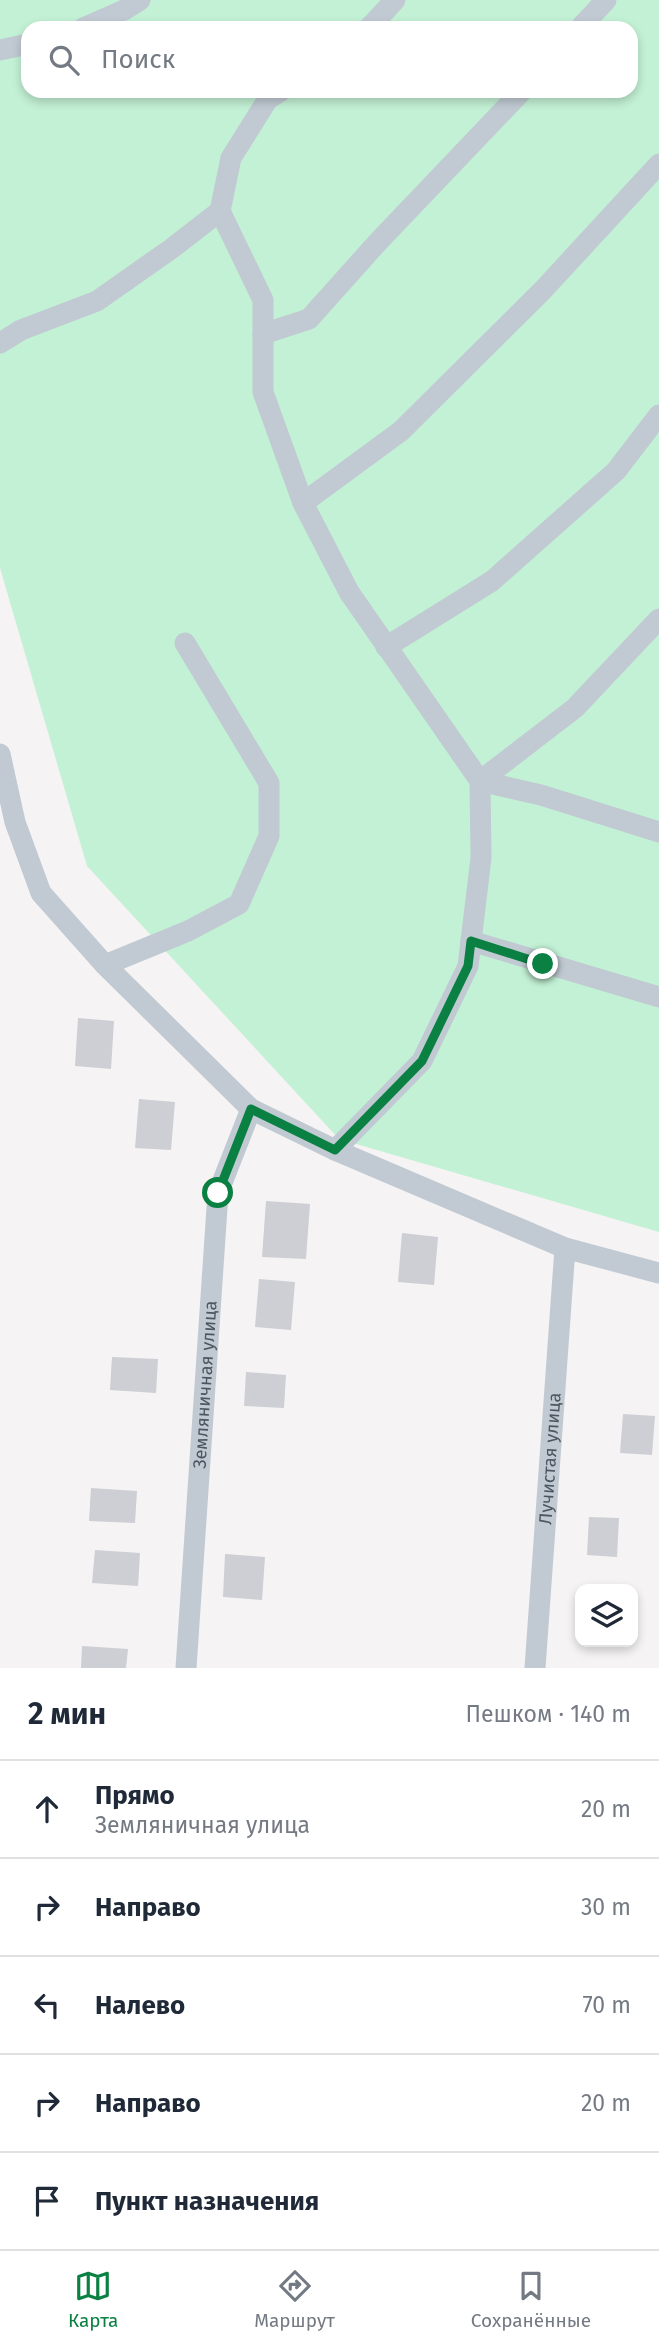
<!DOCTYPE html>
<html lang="ru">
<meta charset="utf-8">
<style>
:root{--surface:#fff;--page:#f6f6f7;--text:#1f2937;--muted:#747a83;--line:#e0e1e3;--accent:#0b8043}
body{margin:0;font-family:"Fira Sans",sans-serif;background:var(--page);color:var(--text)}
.controls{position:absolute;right:21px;bottom:21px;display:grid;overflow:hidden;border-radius:14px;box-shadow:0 4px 10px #0003}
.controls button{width:63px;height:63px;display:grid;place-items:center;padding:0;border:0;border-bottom:2px solid var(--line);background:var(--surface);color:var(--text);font:35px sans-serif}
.stop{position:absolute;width:21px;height:21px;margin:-16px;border:5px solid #0b8043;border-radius:50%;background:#fff}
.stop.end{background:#0b8043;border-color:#fff;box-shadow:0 2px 7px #0008}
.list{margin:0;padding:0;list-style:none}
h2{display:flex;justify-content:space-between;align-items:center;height:91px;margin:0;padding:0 28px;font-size:30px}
h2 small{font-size:23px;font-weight:400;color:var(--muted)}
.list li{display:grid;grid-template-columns:46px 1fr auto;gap:21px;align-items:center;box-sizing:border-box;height:98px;padding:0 28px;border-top:2px solid var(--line)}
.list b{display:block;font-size:26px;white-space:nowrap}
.list p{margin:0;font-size:23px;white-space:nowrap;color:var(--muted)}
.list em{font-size:23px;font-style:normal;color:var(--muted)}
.icon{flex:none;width:38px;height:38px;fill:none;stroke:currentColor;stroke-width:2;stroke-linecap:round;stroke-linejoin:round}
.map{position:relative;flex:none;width:659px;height:1668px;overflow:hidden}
.search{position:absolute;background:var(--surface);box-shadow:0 4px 10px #0003;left:21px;right:21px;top:21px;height:77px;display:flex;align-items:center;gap:18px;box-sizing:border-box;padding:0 24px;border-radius:21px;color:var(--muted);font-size:26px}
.sheet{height:581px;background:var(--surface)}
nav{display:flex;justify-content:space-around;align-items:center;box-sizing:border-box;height:98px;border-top:2px solid var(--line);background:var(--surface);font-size:19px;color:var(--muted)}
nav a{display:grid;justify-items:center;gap:4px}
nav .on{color:var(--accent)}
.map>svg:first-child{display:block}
</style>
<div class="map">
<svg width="659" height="1668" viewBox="0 0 659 1668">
<rect width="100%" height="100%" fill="#f5f3f3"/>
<path fill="#c3f1d5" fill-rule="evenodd" d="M0 0H659V1232L339 1139 87 866 0 568ZM28 28H631V91H28Z"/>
<g fill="#cdcfd5">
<polygon points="78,1018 114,1021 111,1069 75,1066"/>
<polygon points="139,1099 175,1102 171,1150 135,1148"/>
<polygon points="266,1201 310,1204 306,1259 262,1257"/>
<polygon points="402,1233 438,1237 434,1285 398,1282"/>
<polygon points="259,1279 295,1282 291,1330 255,1327"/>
<polygon points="112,1357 158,1359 156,1393 110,1390"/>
<polygon points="246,1372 286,1375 284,1408 244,1406"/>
<polygon points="623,1414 655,1416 652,1455 620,1453"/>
<polygon points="91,1488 137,1491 135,1523 89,1521"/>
<polygon points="589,1517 619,1518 617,1557 587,1555"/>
<polygon points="95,1550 140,1553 138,1586 92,1583"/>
<polygon points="225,1554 265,1557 262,1600 223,1597"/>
<polygon points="578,1604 580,1604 580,1633 576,1632"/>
<polygon points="82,1646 128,1649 126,1668 81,1668"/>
</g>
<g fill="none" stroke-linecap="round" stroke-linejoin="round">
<g stroke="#c1cad2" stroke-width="21">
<polyline points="83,28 124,10 140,0"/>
<polyline points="369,28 395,0"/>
<polyline points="580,28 606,0"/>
<polyline points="0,50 28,44"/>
<polyline points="281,91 268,99 231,158 220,211 263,300 263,392 303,503 349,592 480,781 481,858 468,966 422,1061 335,1150"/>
<polyline points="263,334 309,319 377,243 522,91"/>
<polyline points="0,343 21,330 97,301 171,249 220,211"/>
<polyline points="303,503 401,431 543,290 659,164"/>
<polyline points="386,647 492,581 616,471 659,415"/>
<polyline points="0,754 15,822 41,893 105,965 251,1109 335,1150 565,1248 659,1273"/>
<polyline points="480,781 575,708 659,619"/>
<polyline points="480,781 541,795 659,832"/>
<polyline points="471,941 659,997"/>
<polyline points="105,965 188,931 239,904 269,836 269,783 185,643"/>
<path id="s1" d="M186 1668 218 1193 251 1109"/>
<path id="s2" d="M535 1668 565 1248"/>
</g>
</g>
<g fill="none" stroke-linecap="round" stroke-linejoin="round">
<polyline stroke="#0b8043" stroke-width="9" points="218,1193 251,1109 335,1150 422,1061 468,966 471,941 543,964"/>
</g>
<g text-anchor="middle" stroke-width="6" stroke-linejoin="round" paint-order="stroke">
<g font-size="18" fill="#4a5661" stroke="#fff">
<text dy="6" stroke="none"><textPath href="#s1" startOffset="284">Земляничная улица</textPath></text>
<text dy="6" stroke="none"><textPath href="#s2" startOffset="210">Лучистая улица</textPath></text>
</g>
</g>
</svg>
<div class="controls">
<button><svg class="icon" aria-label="layers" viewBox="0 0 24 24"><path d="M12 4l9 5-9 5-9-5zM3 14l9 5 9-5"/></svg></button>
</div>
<div class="stop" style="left:218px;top:1193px"></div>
<div class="stop end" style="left:543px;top:964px"></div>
<div class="search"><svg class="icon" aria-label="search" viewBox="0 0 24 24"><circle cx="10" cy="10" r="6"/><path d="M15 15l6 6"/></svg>Поиск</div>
</div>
<section class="sheet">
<h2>2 мин<small>Пешком · 140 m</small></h2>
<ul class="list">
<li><svg class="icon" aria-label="ahead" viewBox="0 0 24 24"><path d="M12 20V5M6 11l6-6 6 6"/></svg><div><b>Прямо</b><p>Земляничная улица</p></div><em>20 m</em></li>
<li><svg class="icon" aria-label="right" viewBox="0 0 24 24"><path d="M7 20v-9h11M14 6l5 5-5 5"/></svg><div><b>Направо</b></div><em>30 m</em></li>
<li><svg class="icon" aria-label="left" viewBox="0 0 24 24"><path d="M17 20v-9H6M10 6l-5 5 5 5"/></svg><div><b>Налево</b></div><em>70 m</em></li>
<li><svg class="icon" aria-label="right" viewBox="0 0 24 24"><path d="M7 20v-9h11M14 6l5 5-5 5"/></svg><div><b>Направо</b></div><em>20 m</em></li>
<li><svg class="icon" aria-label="arrive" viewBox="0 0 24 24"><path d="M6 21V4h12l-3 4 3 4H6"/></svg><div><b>Пункт назначения</b></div></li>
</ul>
</section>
<nav>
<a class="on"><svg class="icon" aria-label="map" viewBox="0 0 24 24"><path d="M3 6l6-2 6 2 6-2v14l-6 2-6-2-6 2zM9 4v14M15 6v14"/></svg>Карта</a>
<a><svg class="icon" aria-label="directions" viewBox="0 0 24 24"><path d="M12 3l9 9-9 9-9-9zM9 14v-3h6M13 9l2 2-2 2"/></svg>Маршрут</a>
<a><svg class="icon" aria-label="saved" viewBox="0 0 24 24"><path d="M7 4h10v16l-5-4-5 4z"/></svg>Сохранённые</a>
</nav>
